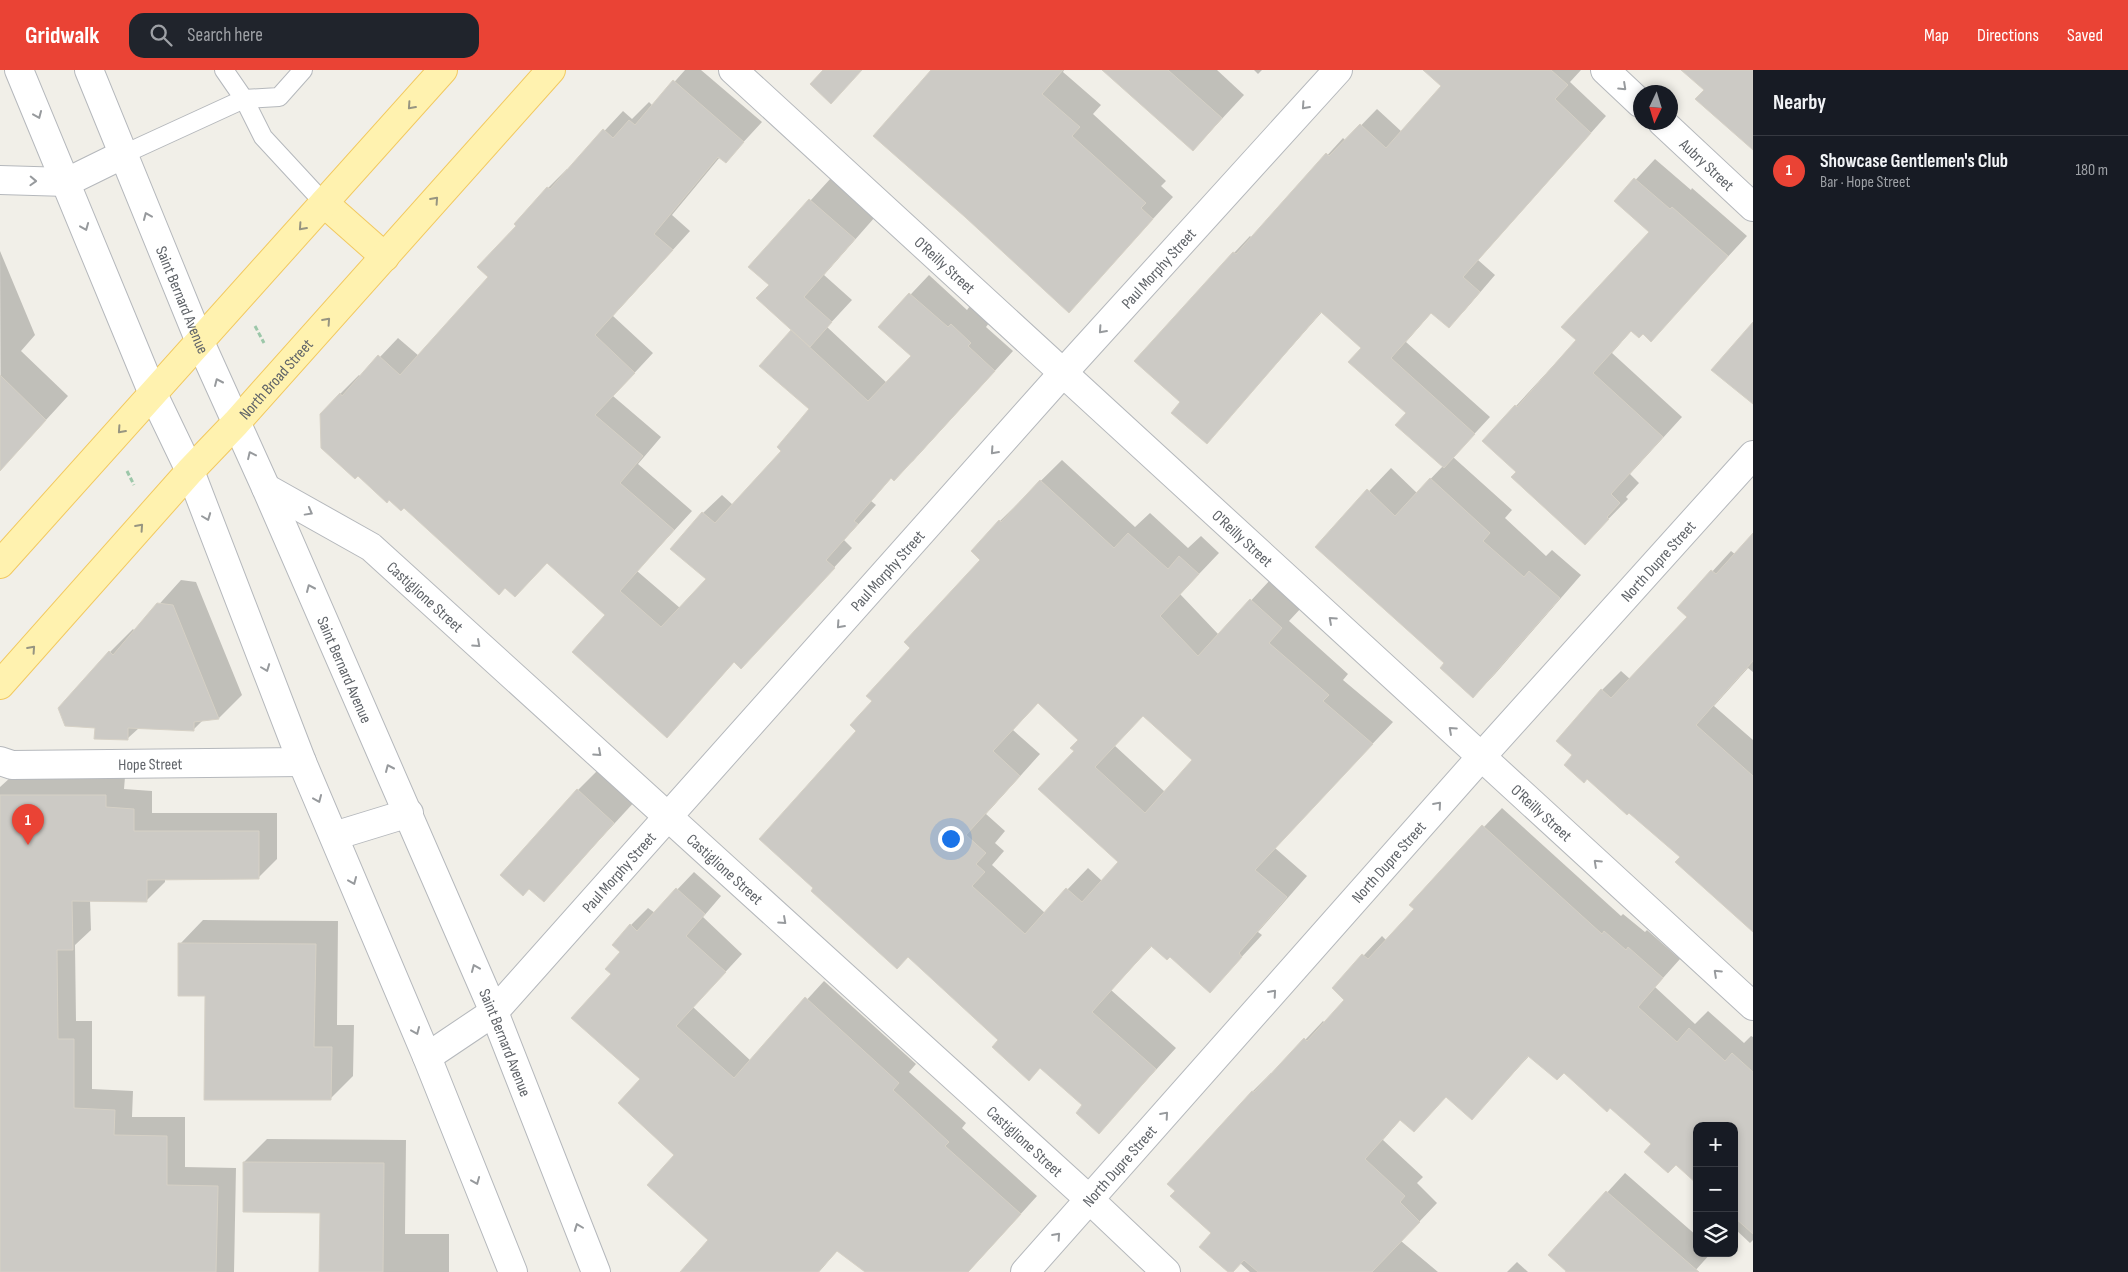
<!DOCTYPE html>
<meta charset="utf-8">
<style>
:root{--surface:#171b24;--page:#20242c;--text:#f1f3f6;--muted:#9ea1a6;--line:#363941;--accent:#ea4335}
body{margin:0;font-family:"Sofia Sans Condensed",sans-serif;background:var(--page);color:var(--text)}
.controls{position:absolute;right:15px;bottom:15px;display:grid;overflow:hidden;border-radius:10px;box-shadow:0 2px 8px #0003}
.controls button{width:45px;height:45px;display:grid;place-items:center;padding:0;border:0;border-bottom:1px solid var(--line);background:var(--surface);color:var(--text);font:25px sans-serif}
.compass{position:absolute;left:1633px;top:15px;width:45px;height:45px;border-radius:50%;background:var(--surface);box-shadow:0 2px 8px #0003;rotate:184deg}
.you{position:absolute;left:950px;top:768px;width:18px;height:18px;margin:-12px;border:4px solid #fff;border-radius:50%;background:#1a73e8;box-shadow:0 0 0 8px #1a73e833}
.badge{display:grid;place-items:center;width:32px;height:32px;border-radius:50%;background:var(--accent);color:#fff;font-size:16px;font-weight:700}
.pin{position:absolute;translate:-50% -41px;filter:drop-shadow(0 1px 2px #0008)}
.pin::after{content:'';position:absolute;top:26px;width:18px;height:15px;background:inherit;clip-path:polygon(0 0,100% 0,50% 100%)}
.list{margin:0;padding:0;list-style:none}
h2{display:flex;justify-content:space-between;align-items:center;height:65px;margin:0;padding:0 20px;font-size:21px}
h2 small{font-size:16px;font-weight:400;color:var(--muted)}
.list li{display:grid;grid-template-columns:32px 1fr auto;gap:15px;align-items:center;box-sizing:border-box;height:70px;padding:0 20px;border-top:1px solid var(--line)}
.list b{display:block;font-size:19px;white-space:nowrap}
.list p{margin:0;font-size:16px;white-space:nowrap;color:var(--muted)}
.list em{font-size:16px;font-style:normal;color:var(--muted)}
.icon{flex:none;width:28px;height:28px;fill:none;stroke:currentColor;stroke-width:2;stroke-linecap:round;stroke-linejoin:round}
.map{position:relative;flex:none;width:1753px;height:1202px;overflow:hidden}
header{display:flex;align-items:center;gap:30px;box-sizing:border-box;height:70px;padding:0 25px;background:var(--accent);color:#fff}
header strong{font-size:24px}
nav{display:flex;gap:28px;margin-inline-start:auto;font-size:18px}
.search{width:350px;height:45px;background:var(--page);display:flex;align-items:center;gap:12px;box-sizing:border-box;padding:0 18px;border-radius:15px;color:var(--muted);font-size:19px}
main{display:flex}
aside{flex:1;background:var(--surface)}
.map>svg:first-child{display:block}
</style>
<header>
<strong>Gridwalk</strong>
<div class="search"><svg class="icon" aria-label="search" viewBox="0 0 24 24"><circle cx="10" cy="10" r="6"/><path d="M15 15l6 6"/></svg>Search here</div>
<nav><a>Map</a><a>Directions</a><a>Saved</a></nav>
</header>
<main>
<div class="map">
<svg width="1753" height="1202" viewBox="0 0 1753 1202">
<rect width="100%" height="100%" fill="#f1efe8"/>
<g fill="#0003" fill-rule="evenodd">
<polygon points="685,0 701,0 762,52 726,91 720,87 672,145 690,161 613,246 653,283 613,326 661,367 638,394 692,441 637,501 680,538 707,509 703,443 722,425 733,435 783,381 811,339 761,296 793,260 770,215 750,197 831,108 875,147 824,205 852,230 827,257 887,313 913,286 880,257 929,205 967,240 970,236 989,253 986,257 1013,281 913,391 892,407 871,431 876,435 844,470 852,478 760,578 735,591 667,666 606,545 548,492 515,526 404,436 340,324 359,305 361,307 398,268 419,286 490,207 518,156 515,153 548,118 567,99 568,100 623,41 632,49 649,32 653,36"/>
<polygon points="933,0 1064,0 1063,2 1101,35 1093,44 1166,111 1161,116 1173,127 1069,241"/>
<polygon points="1104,0 1217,0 1244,25 1193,80"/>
<polygon points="1254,0 1262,0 1258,4"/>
<polygon points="1425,0 1581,0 1570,12 1606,46 1478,190 1495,205 1465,240 1449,256 1432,242 1406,272 1490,347 1453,387 1512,440 1505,448 1546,486 1552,480 1581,505 1495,604 1473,627 1446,593 1317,476 1391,398 1417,423 1443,396 1363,278 1322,242 1207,372 1182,332 1136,291 1234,183 1250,166 1252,168 1343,68 1346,71 1377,39 1402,62 1442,16"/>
<polygon points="1655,89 1691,120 1692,118 1747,166 1651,270 1643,263 1632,260 1612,283 1682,347 1630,404 1639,413 1626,427 1628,429 1585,473 1517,402 1516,336 1577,270 1651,162 1616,131"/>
<polygon points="0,181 35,265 21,281 68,326 1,399"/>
<path d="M1062 390 1135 457 1150 443 1188 478 1201 466 1219 483 1180 524 1219 565 1271 509 1302 537 1289 551 1348 604 1343 610 1393 652 1275 778 1307 806 1258 862 1262 865 1210 921 1170 885 1152 876 1111 920 1176 978 1099 1062 1084 1035 1041 997 1029 1009 1000 970 858 661 874 631 912 578 982 490 1000 451ZM1039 632 1080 670 1076 681 1119 792 1102 811 1088 798 1045 843 992 795 1004 781 995 773 1005 761 986 744 1040 684 1013 660ZM1143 645 1193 690 1165 722 1114 675Z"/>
<polygon points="1753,467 1753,602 1748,598 1714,636 1753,670 1753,860 1682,787 1573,685 1602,620 1621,601 1630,609 1688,547 1679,538 1731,481 1736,485"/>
<polygon points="181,510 196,512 242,625 219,648 203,650 193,660 139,658 128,668 110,582 133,559 135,561"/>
<polygon points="601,697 637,729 544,830 578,720"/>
<polygon points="11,707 125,707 124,719 152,721 152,743 277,743 277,789 258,808 165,808 165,812 146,831 90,830 91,860 75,875 76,951 92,951 92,1019 133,1021 132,1047 185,1047 185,1097 236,1098 234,1202 0,1202 0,717"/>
<polygon points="1502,738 1621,846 1623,844 1645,862 1647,860 1680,889 1655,917 1695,954 1708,941 1744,973 1751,966 1753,967 1753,1170 1750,1173 1734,1158 1734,1056 1697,1056 1652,1074 1610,1037 1565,1001 1530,985 1472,1048 1447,1026 1401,1049 1383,1070 1423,1107 1417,1113 1437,1133 1401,1171 1438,1202 1250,1202 1240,1193 1229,1202 1212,1163 1169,1114 1253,1021 1271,1003 1273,1004 1323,951 1325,953 1346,930 1333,918 1382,866 1387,871 1416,839 1410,835"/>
<polygon points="694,802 721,826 703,847 742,884 693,937 751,991 824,911 916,994 909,1002 966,1053 962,1058 1037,1126 968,1202 867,1202 838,1180 819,1202 688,1202 710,1170 642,1009 612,904 631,855 648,838 655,843"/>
<polygon points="203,850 338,851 337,955 354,955 353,1006 330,1029 180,874"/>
<polygon points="267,1069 406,1070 405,1164 449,1164 449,1202 320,1202 321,1141 244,1092"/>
<polygon points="1625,1103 1697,1166 1697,1183 1711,1183 1694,1202 1565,1202 1567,1200 1550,1185"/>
<polygon points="1517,1192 1528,1202 1507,1202"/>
</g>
<g fill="#cccac5" stroke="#d6d1c6" fill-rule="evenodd">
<polygon points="823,0 862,0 831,34 810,14"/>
<polygon points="931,0 1063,0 1042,24 1080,57 1072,66 1146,133 1141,138 1153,149 1069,243 965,147 873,66"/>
<polygon points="1102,0 1168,0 1222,48 1193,81"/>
<polygon points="1423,0 1551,0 1568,15 1555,29 1591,63 1463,207 1480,222 1449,258 1431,243 1391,288 1475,364 1444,398 1395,355 1406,343 1348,292 1361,278 1321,242 1207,374 1171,343 1180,332 1134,291 1233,182 1236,184 1326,83 1329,86 1360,54 1386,78 1441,16"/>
<polygon points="1681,0 1753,0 1753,80 1695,29 1704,20"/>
<polygon points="673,10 744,72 726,93 718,87 654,164 673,180 595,265 635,303 595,345 643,386 620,413 674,460 620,521 661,557 706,509 670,479 702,442 715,453 781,381 777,377 809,339 759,296 791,260 868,331 911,286 878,257 909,223 948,257 951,254 971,273 968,276 995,301 894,411 891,408 854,451 858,454 826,490 835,498 741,599 734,592 667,668 572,582 605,545 547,493 515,527 505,518 499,525 404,438 401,441 389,430 387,433 358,406 355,409 321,378 320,344 340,323 342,326 378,285 400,305 488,207 477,197 516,156 514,154 547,117 550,119 603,59 613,68 629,50 635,55"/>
<polygon points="1634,108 1670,139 1672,137 1728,186 1651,272 1643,264 1639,268 1631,261 1593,303 1663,367 1611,424 1620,433 1607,447 1609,449 1585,475 1511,407 1516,402 1482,371 1515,335 1517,337 1576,270 1561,257 1649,162 1614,131"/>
<polygon points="809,129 855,169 804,227 832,252 810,277 756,228 769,215 748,197"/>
<polygon points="1753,252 1753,334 1711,300"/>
<polygon points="0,305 46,350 0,401"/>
<polygon points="1430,408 1490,463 1483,471 1524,507 1529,501 1560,528 1473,628 1440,598 1444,593 1315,477 1367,419 1395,446"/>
<path d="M1040 410 1114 478 1128 463 1168 499 1179 486 1199 504 1160 546 1198 586 1250 529 1282 558 1269 573 1329 625 1323 631 1373 674 1255 800 1287 827 1239 883 1242 887 1210 923 1170 887 1167 890 1151 876 1092 942 1156 999 1099 1064 1076 1043 1082 1035 1040 998 1029 1011 992 977 998 970 908 887 897 899 811 821 813 818 759 769 856 661 850 655 872 631 866 626 910 578 904 572 980 490 971 481 999 450 1001 452ZM1038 633 1078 670 1070 678 1074 681 1038 719 1118 792 1082 832 1066 818 1025 864 972 816 985 802 976 794 986 783 966 765 1020 706 993 681ZM1143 646 1192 690 1145 743 1095 697Z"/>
<polygon points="1753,463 1753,591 1696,655 1753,706 1753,862 1675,792 1680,787 1629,743 1627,745 1587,709 1584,713 1564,695 1572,685 1556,671 1601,619 1611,628 1687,547 1677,538 1711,500 1716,504"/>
<polygon points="157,533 173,535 219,649 194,652 194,661 128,658 128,670 94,669 95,658 65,656 58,638 109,581 113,585"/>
<polygon points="577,719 614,753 544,832 529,819 523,826 500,805"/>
<polygon points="0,725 106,725 106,737 134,739 134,761 259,761 259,809 147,810 147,832 72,831 73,880 57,880 58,969 74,969 74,1038 115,1040 114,1065 167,1066 167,1115 218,1116 216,1202 0,1202"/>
<polygon points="1482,755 1602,864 1604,861 1626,880 1628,877 1663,908 1638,937 1677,972 1689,958 1725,991 1732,983 1753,1002 1753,1164 1734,1147 1734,1056 1697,1056 1697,1114 1676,1095 1668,1103 1644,1082 1651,1074 1610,1038 1607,1042 1564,1003 1557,1010 1528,986 1472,1050 1446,1027 1414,1062 1400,1050 1365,1089 1405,1126 1400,1132 1420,1152 1372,1202 1258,1202 1244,1190 1233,1202 1228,1202 1199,1177 1211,1163 1170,1126 1175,1121 1167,1114 1252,1021 1254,1022 1304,968 1307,971 1344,930 1332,918 1362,884 1368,889 1414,839 1409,835"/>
<polygon points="676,818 705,844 686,866 726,902 676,956 734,1008 805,927 899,1013 893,1020 949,1072 945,1076 1021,1144 968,1202 865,1202 837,1181 818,1202 680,1202 708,1170 647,1115 674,1085 618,1033 640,1009 571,948 611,904 605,899 620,882 612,875 630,854 637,861"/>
<polygon points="178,873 316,874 314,977 332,977 331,1030 204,1030 205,926 178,926"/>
<polygon points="243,1092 384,1093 383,1202 319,1202 320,1143 243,1142"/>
<polygon points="1606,1121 1699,1202 1567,1202 1548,1185"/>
</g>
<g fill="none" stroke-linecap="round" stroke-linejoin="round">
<g stroke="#b5b8bc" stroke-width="20">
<g id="service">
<polyline points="224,0 244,29 263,67 324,133"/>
<polyline points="122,85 244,29 279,27 303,0"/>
</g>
</g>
<g stroke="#b5b8bc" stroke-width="30">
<g id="minor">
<path id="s1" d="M733 0 1753 936"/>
<polyline points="1605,0 1640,33"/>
<path id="s2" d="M1662 52 1753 137"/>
<polyline points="0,110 67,112 122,85"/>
<path id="s3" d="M266 418 371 477 1090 1130 1166 1202"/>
<path id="s4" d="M0 691 12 695 302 692"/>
<path id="s5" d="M427 987 494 942 1062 304 1338 0"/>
<path id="s6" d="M1025 1202 1481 687 1753 385"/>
</g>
</g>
<g stroke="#b5b8bc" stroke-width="30">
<g id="tertiary">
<polyline points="19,0 153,324 190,401 302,692 427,987 513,1202"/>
<path id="s7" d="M89 0 200 272 266 418 494 942 596 1202"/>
<polyline points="334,766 409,743"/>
</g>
</g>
<g stroke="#f2c960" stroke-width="30">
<g id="primary">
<polyline points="324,133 385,187"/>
<polyline points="0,494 443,0"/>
<path id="s8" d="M0 615 190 401 236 353 551 0"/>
</g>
</g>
<g stroke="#9cc7a9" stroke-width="3" stroke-dasharray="5 2.5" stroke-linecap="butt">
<polyline points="255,256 264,273"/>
<polyline points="127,401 134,415"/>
</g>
<use href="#service" stroke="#fff" stroke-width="18"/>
<use href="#minor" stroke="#fff" stroke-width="28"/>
<use href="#tertiary" stroke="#fff" stroke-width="28"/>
<use href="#primary" stroke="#fff2af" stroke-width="28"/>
</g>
<defs><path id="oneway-chevron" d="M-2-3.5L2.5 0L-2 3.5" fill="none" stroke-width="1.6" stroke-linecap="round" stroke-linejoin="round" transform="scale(1.25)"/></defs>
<g stroke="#979a9d">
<use href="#oneway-chevron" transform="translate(1623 17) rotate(43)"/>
<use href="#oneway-chevron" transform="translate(1305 36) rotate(132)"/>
<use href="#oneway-chevron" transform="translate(38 45) rotate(67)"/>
<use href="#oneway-chevron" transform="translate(33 111) rotate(2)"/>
<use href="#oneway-chevron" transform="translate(147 146) rotate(-113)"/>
<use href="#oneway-chevron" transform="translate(85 157) rotate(68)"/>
<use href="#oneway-chevron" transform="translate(1102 260) rotate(132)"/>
<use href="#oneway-chevron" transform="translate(218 312) rotate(-114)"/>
<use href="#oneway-chevron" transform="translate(994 381) rotate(132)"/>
<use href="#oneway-chevron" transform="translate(251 385) rotate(-115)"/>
<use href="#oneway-chevron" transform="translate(309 442) rotate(29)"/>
<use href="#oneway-chevron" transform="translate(207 447) rotate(69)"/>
<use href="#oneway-chevron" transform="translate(310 518) rotate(-114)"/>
<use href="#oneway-chevron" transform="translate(1332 550) rotate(-138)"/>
<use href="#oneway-chevron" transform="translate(840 555) rotate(132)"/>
<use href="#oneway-chevron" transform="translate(477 574) rotate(42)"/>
<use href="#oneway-chevron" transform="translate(266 598) rotate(69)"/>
<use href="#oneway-chevron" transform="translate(1452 660) rotate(-138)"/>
<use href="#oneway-chevron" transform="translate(598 683) rotate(42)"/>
<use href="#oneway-chevron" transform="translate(389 698) rotate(-114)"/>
<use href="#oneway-chevron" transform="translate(318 729) rotate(67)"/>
<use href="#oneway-chevron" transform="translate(1438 735) rotate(-49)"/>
<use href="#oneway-chevron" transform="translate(1597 793) rotate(-137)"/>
<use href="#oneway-chevron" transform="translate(353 811) rotate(67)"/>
<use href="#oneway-chevron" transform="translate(783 851) rotate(42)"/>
<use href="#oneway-chevron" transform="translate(475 898) rotate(-113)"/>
<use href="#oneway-chevron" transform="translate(1717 903) rotate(-137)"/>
<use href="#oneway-chevron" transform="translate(1273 923) rotate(-49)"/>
<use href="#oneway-chevron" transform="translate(416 961) rotate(67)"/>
<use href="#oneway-chevron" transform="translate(1165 1045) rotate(-49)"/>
<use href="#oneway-chevron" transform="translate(476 1111) rotate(68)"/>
<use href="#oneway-chevron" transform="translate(578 1157) rotate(-111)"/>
<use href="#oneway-chevron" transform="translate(1057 1166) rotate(-48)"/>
</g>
<g stroke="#979581">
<use href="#oneway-chevron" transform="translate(411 36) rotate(132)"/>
<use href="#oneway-chevron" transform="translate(435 130) rotate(-48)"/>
<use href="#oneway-chevron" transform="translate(302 157) rotate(132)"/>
<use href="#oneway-chevron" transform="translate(327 251) rotate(-48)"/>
<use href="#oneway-chevron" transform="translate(121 360) rotate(132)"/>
<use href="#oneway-chevron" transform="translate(140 457) rotate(-48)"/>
<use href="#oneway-chevron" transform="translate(32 579) rotate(-48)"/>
</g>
<g text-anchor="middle" stroke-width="5" stroke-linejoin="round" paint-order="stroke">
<g font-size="16" fill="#5f6368" stroke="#fff">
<text dy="6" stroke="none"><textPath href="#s2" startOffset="62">Aubry Street</textPath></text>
<text dy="6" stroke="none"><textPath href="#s1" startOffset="288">O'Reilly Street</textPath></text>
<text dy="6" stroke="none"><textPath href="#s5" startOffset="1078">Paul Morphy Street</textPath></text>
<text dy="6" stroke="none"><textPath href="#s7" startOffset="248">Saint Bernard Avenue</textPath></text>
<text dy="6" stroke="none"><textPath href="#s8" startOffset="412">North Broad Street</textPath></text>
<text dy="6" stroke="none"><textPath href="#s1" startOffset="692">O'Reilly Street</textPath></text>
<text dy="6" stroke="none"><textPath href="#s6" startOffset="952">North Dupre Street</textPath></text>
<text dy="6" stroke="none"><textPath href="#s5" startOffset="672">Paul Morphy Street</textPath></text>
<text dy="6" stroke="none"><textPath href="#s3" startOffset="194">Castiglione Street</textPath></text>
<text dy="6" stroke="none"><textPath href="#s7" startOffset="652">Saint Bernard Avenue</textPath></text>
<text dy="6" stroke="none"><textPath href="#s4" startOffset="151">Hope Street</textPath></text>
<text dy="6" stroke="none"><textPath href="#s1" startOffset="1098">O'Reilly Street</textPath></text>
<text dy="6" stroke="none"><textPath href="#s6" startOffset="548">North Dupre Street</textPath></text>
<text dy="6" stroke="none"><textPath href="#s3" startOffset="599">Castiglione Street</textPath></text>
<text dy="6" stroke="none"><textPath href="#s5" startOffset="268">Paul Morphy Street</textPath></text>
<text dy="6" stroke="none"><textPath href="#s7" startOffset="1058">Saint Bernard Avenue</textPath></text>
<text dy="6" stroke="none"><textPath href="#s3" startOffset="1004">Castiglione Street</textPath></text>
<text dy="6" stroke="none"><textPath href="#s6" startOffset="142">North Dupre Street</textPath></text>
</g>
</g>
</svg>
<div class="controls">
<button>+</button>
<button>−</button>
<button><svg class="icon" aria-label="layers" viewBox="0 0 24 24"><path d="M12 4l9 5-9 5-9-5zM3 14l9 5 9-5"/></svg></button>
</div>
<svg class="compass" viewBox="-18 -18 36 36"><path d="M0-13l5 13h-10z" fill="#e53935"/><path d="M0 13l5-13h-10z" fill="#9ea1a6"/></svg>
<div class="you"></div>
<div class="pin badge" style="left:28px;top:775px">1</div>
</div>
<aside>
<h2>Nearby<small></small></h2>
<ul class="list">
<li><span class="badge">1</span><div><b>Showcase Gentlemen's Club</b><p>Bar · Hope Street</p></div><em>180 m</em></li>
</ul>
</aside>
</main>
